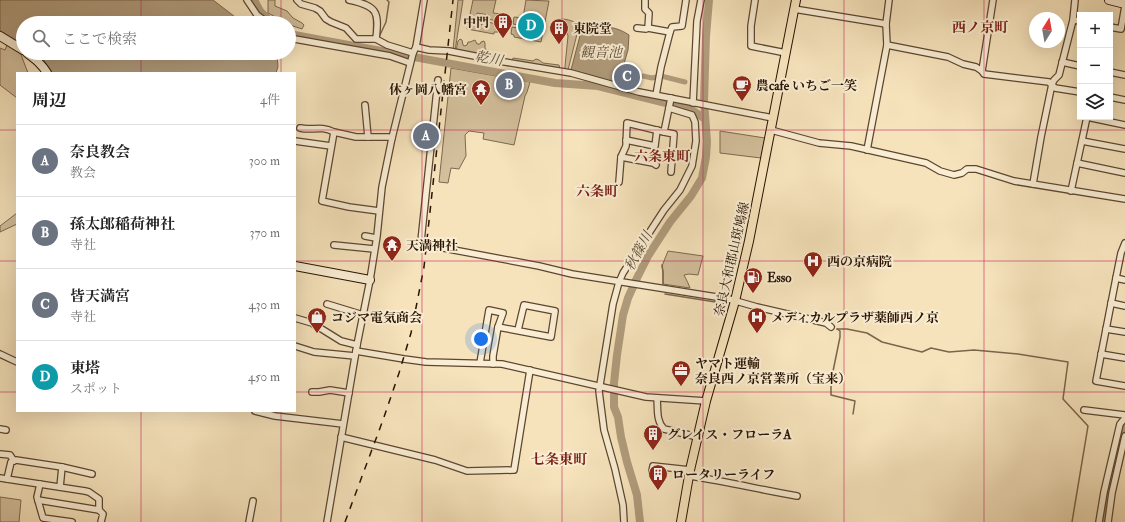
<!DOCTYPE html>
<html lang="ja">
<meta charset="utf-8">
<style>
:root{--surface:#fff;--page:#f6f6f6;--text:#222;--muted:#767676;--line:#e0e0e0;--accent:#8f2418}
body{margin:0;font-family:"IM FELL Double Pica","Noto Serif JP",serif;background:var(--page);color:var(--text)}
.controls{position:absolute;right:12px;top:12px;display:grid;overflow:hidden;border-radius:0px;box-shadow:0 4px 16px #0002}
.controls button{width:36px;height:36px;display:grid;place-items:center;padding:0;border:0;border-bottom:1px solid var(--line);background:var(--surface);color:var(--text);font:20px sans-serif}
.compass{position:absolute;left:1029px;top:12px;width:36px;height:36px;border-radius:50%;background:var(--surface);box-shadow:0 4px 16px #0002;rotate:11deg}
.you{position:absolute;left:481px;top:339px;width:14px;height:14px;margin:-10px;border:3px solid #fff;border-radius:50%;background:#1a73e8;box-shadow:0 0 0 6px #1a73e833}
.badge{display:grid;place-items:center;width:26px;height:26px;border-radius:50%;background:var(--accent);color:#fff;font-size:13px;font-weight:700}
.pin{position:absolute;translate:-50% -50%;border:2px solid #fff;box-shadow:0 1px 4px #0006}
.list{margin:0;padding:0;list-style:none}
h2{display:flex;justify-content:space-between;align-items:center;height:52px;margin:0;padding:0 16px;font-size:17px}
h2 small{font-size:13px;font-weight:400;color:var(--muted)}
.list li{display:grid;grid-template-columns:26px 1fr auto;gap:12px;align-items:center;box-sizing:border-box;height:72px;padding:0 16px;border-top:1px solid var(--line)}
.list b{display:block;font-size:15px;white-space:nowrap}
.list p{margin:0;font-size:13px;white-space:nowrap;color:var(--muted)}
.list em{font-size:13px;font-style:normal;color:var(--muted)}
.icon{flex:none;width:22px;height:22px;fill:none;stroke:currentColor;stroke-width:2;stroke-linecap:round;stroke-linejoin:round}
.map{position:relative;flex:none;width:1125px;height:522px;overflow:hidden}
.search{position:absolute;background:var(--surface);box-shadow:0 4px 16px #0002;left:16px;top:16px;width:280px;height:44px;display:flex;align-items:center;gap:10px;box-sizing:border-box;padding:0 14px;border-radius:22px;color:var(--muted);font-size:15px}
.panel{position:absolute;background:var(--surface);box-shadow:0 4px 16px #0002;left:16px;top:72px;width:280px;height:340px;border-radius:0px}
.map>svg:first-child{display:block}
</style>
<div class="map">
<svg width="1125" height="522" viewBox="0 0 1125 522">
<rect width="100%" height="100%" fill="#f6e3bc"/>
<filter id="stains"><feTurbulence type="fractalNoise" baseFrequency=".005" numOctaves="4"/><feColorMatrix values="0 0 0 0 .2 0 0 0 0 .09 0 0 0 0 .02 0 0 0 .5 -.17"/></filter>
<radialGradient id="worn" r=".72"><stop offset=".6" stop-color="#630" stop-opacity="0"/><stop offset="1" stop-color="#630" stop-opacity=".3"/></radialGradient>
<g fill="#d3bf9c" stroke="#7e684e">
<polygon points="268,0 275,0 275,6 287,11 293,18 302,23 304,25 302,29 290,25 289,23 287,23 268,13"/>
<polygon points="458,0 463,0 455,51 453,50"/>
<polygon points="473,0 496,0 493,13 502,14 501,22 488,19 489,15 477,13 475,23 487,26 488,22 500,25 499,32 494,32 494,34 467,29"/>
<polygon points="526,0 549,1 541,42 514,37 514,35 511,34 512,27 525,29 524,32 536,34 538,23 527,21 526,26 513,24 514,17 523,18"/>
<path d="M561 19C567 19 575 21 579 26L568 70 565 69V66L568 36 567 32 563 30 554 31 556 22Z"/>
<polygon points="460,39 462,40 463,45 464,46 467,45 468,42 470,42 475,40 477,44 480,44 481,42 484,41 485,43 485,49 489,50 487,58 456,51 458,41"/>
<polygon points="7,45 20,52 28,73 17,73 17,98 0,85 0,48 5,50"/>
<polygon points="513,58 533,61 536,59 539,60 543,63 559,65 560,69 512,62"/>
<polygon points="451,68 530,82 527,92 525,96 514,145 483,139 484,133 469,131 465,135 466,156 459,169 451,168 448,183 439,182"/>
<polygon points="720,131 765,138 761,158 720,153"/>
<polygon points="17,213 17,224 0,232 0,226"/>
<polygon points="668,251 703,256 698,275 689,274 684,275 688,283 690,288 663,284 663,272 662,266"/>
<polygon points="0,497 21,500 19,522 0,522"/>
</g>
<g fill="#b09c7c" stroke="#7a654b">
<polygon points="0,0 213,0 243,23 23,23 23,45 3,33 0,30"/>
<path d="M601 26C612 27 620 29 629 35L628 50 618 84 571 70 582 28Z"/>
<polygon points="35,53 277,53 278,67 276,73 52,73 43,59"/>
</g>
<g fill="none" stroke-linecap="round" stroke-linejoin="round">
<g stroke="#7a654b" stroke-width="1.5">
<polyline points="379,37 386,22 389,2 387,0"/>
<polyline points="662,265 663,272 663,284"/>
<polyline points="665,294 728,304"/>
<polyline points="837,329 847,329 867,333 882,342 922,352 931,348 949,352 974,350 1018,354 1068,362 1063,399 1088,426 1072,522"/>
<polyline points="837,329 840,331 840,337 831,381 831,395 855,401 853,414"/>
</g>
<polyline stroke="#b09c7c" stroke-width="5" points="643,76 652,78 661,76 685,82"/>
<g stroke="#b09c7c" stroke-width="8">
<polyline points="254,0 260,11 272,23"/>
<polyline points="289,34 555,83 598,86 682,107 692,110 705,119"/>
<polyline points="640,522 637,495 627,462 621,437 618,417 614,407 614,383 617,355 623,315 628,298 637,278 648,256 670,222 691,196 702,178 706,157 707,142 704,101 706,36 709,0"/>
<polyline points="1104,522 1115,459 1124,427 1125,426"/>
</g>
<g stroke="#5c4630" stroke-width="8">
<g id="street">
<polyline points="247,0 257,15 268,23"/>
<polyline points="297,0 301,4 315,8 320,11 326,19 331,22 346,28 356,39 376,39 387,45 413,53"/>
<path d="M349 0C378 6 379 12 376 39"/>
<polyline points="645,0 645,9 649,13 648,28 670,32"/>
<polyline points="755,0 751,26 751,46 786,53"/>
<polyline points="993,0 982,71 984,74 1049,82 1055,88 1080,92"/>
<polyline points="794,9 886,24"/>
<polyline points="1073,20 1080,21"/>
<polyline points="1110,27 1121,29 1125,6"/>
<polyline points="637,28 646,29 648,28"/>
<polyline points="289,38 390,56 410,63"/>
<polyline points="887,45 948,57 963,64 976,67 982,71"/>
<polyline points="416,47 429,50 449,51 505,62 571,73 639,92 773,118"/>
<polyline points="1062,62 1080,66"/>
<polyline points="1110,72 1125,75"/>
<polyline points="438,80 421,241 422,244 539,266 572,274 729,299 757,307 826,323 831,327"/>
<polyline points="656,95 661,67 670,32 672,27 682,26 686,0"/>
<polyline points="1110,97 1125,100"/>
<polyline points="671,98 664,132 674,134 671,172"/>
<polyline points="693,103 697,21 701,0"/>
<polyline points="365,105 368,137"/>
<polyline points="1087,117 1125,125"/>
<path d="M300 128C313 131 320 125 334 132"/>
<polyline points="771,130 819,143 851,146 926,163 940,171 954,175 962,173 967,169 976,169 1014,181 1125,199"/>
<polyline points="626,140 655,146 657,130"/>
<polyline points="295,141 331,146"/>
<polyline points="1082,141 1125,149"/>
<polyline points="867,150 887,45 886,24 889,0"/>
<polyline points="621,157 653,163 656,165"/>
<polyline points="1077,163 1125,173"/>
<polyline points="619,182 621,157 626,146 627,123 664,132"/>
<polyline points="1033,184 1041,137 1052,84 1054,80 1059,75 1073,20 1075,0"/>
<polyline points="1071,191 1087,117"/>
<polyline points="379,211 349,207 322,201 334,132 356,137 389,137 392,138"/>
<polyline points="365,236 376,238"/>
<polyline points="1125,243 1121,253 1116,278 1096,381 1125,386"/>
<polyline points="334,245 374,249"/>
<polyline points="1116,278 1125,280"/>
<polyline points="1111,303 1125,306"/>
<polyline points="327,304 363,315"/>
<polyline points="295,318 312,323 341,341 357,345"/>
<polyline points="1106,329 1125,332"/>
<polyline points="295,346 314,352 355,356"/>
<polyline points="356,351 404,359 426,362 502,364 646,397 706,401"/>
<polyline points="0,354 17,362"/>
<polyline points="1101,354 1125,358"/>
<polyline points="480,363 489,310 503,313 498,327"/>
<polyline points="493,364 493,356 498,327 551,337 555,311 524,305 518,330"/>
<polyline points="312,392 319,392 330,390 349,393"/>
<path d="M657 398C658 409 656 421 664 429L698 437"/>
<polyline points="1084,410 1125,415"/>
<polyline points="255,411 275,416 343,424"/>
<polyline points="0,429 6,430"/>
<polyline points="341,437 435,460 467,471 514,470 530,370"/>
<polyline points="0,454 10,455 14,461"/>
<polyline points="652,471 653,466 690,470"/>
<path d="M689 476C726 481 761 490 797 496"/>
<polyline points="0,478 85,491 89,492 99,499 99,510 103,514 101,522"/>
<polyline points="7,479 11,462 16,460 62,467 92,474"/>
<polyline points="40,484 37,497 43,518 72,522"/>
<polyline points="60,487 62,467"/>
<polyline points="38,500 99,510"/>
<polyline points="249,522 253,501"/>
<polyline points="327,522 357,345 370,280 377,236 382,187 392,138 413,53 416,47 424,0"/>
<polyline points="624,522 623,505 615,469 604,430 599,391 613,304 619,282 623,273 664,210 680,190 692,166 696,141 695,122 692,115 669,108"/>
<polyline points="1099,522 1104,492 1120,424 1125,418"/>
<polyline points="1108,522 1112,493 1125,436"/>
</g>
</g>
<g stroke="#281201" stroke-width="10">
<g id="secondary">
<polyline points="1109,0 1125,4"/>
<polyline points="0,36 23,50"/>
<path d="M27 53C35 59 42 64 47 73"/>
<polyline points="295,266 370,280"/>
</g>
</g>
<g stroke="#281201" stroke-width="10">
<polyline id="primary" points="681,522 690,470 706,401 735,301 749,241 796,0"/>
</g>
<use href="#street" stroke="#f9edd3" stroke-width="5.5"/>
<use href="#secondary" stroke="#f9edd3" stroke-width="8"/>
<use href="#primary" stroke="#f6e3bc" stroke-width="8"/>
<polyline stroke="#281201" stroke-width="1.5" stroke-dasharray="7 7" stroke-linecap="butt" points="345,522 383,420 399,373 411,333 424,267 453,0"/>
</g>
<path fill="none" stroke="#c2185b" stroke-width="1" stroke-opacity="0.55" d="M141 0V23M281 0V23M422 0V522M562 0V522M703 0V522M844 0V522M984 0V522M141 53V73M281 53V73M0 130H17M295 130H1125M0 261H17M295 261H1125M0 392H17M295 392H1125M141 411V522M281 411V522"/>
<defs>
<g id="building-pin" transform="scale(1)"><path d="M0 17L-7.5 6A9.5 9.5 0 1 1 7.5 6Z" fill="#8f2418" stroke="#f9edd3"/><path d="M-4-6H4V6H1V3H-1V6H-4ZM-2.5-4.3h1.7v1.8h-1.7ZM.8-4.3h1.7v1.8H.8ZM-2.5-1h1.7V.8h-1.7ZM.8-1h1.7V.8H.8Z" fill="#fff"/></g>
<g id="cafe-pin" transform="scale(1)"><path d="M0 17L-7.5 6A9.5 9.5 0 1 1 7.5 6Z" fill="#8f2418" stroke="#f9edd3"/><path d="M-5.5-4.5H6V0H3Q3 3.5 0 3.5H-2.5Q-5.5 3.5-5.5 0ZM3-3.2v2h1.7v-2ZM-6 4.5H4V6H-6Z" fill="#fff"/></g>
<g id="temple-pin" transform="scale(1)"><path d="M0 17L-7.5 6A9.5 9.5 0 1 1 7.5 6Z" fill="#8f2418" stroke="#f9edd3"/><path d="M0-6L5-2H3V0L6.5 2.5H4V6H1.5V3h-3V6H-4V2.5H-6.5L-3 0V-2H-5Z" fill="#fff"/></g>
<g id="hospital-pin" transform="scale(1)"><path d="M0 17L-7.5 6A9.5 9.5 0 1 1 7.5 6Z" fill="#8f2418" stroke="#f9edd3"/><path d="M-5-5h3v3.5h4V-5h3V5h-3V1.5h-4V5h-3Z" fill="#fff"/></g>
<g id="fuel-pin" transform="scale(1)"><path d="M0 17L-7.5 6A9.5 9.5 0 1 1 7.5 6Z" fill="#8f2418" stroke="#f9edd3"/><path d="M-5.5-6h7V0h2V4h1.3V-2.5L3-4.5l.8-.8L6-3V5H2.5V1h-1V6h-7ZM-4.2-4.7v3.2H.2V-4.7Z" fill="#fff"/></g>
<g id="shop-pin" transform="scale(1)"><path d="M0 17L-7.5 6A9.5 9.5 0 1 1 7.5 6Z" fill="#8f2418" stroke="#f9edd3"/><path d="M-5-2.5h2.3a2.7 3.5 0 0 1 5.4 0H5L5.5 6h-11ZM-1.5-2.5h3a1.5 2.3 0 0 0-3 0Z" fill="#fff"/></g>
<g id="office-pin" transform="scale(1)"><path d="M0 17L-7.5 6A9.5 9.5 0 1 1 7.5 6Z" fill="#8f2418" stroke="#f9edd3"/><path d="M-6-3h4V-5.5h4V-3h4V5H-6ZM-1-4.5V-3h2v-1.5ZM-6 0V1H6V0Z" fill="#fff"/></g>
</defs>
<g fill-rule="evenodd">
<use href="#building-pin" x="503" y="22"/>
<use href="#building-pin" x="559" y="28"/>
<use href="#cafe-pin" x="742" y="85"/>
<use href="#temple-pin" x="481" y="89"/>
<use href="#temple-pin" x="392" y="245"/>
<use href="#hospital-pin" x="813" y="261"/>
<use href="#fuel-pin" x="753" y="277"/>
<use href="#shop-pin" x="317" y="317"/>
<use href="#hospital-pin" x="757" y="317"/>
<use href="#office-pin" x="681" y="370"/>
<use href="#building-pin" x="653" y="434"/>
<use href="#building-pin" x="658" y="474"/>
</g>
<g text-anchor="middle" stroke-width="4" stroke-linejoin="round" paint-order="stroke">
<g font-size="13" font-weight="bold" fill="#281201" stroke="#f9edd3" text-anchor="start">
<text x="489" y="27" text-anchor="end">中門</text>
<text x="573" y="33">東院堂</text>
<text x="756" y="90">農cafe いちご一笑</text>
<text x="467" y="94" text-anchor="end">休ヶ岡八幡宮</text>
<text x="406" y="250">天満神社</text>
<text x="827" y="266">西の京病院</text>
<text x="767" y="282">Esso</text>
<text x="331" y="322">コジマ電気商会</text>
<text x="771" y="322">メディカルプラザ薬師西ノ京</text>
<text x="695" y="368">ヤマト運輸<tspan x="695" dy="15">奈良西ノ京営業所（宝来）</tspan></text>
<text x="667" y="439">グレイス・フローラA</text>
<text x="672" y="479">ロータリーライフ</text>
</g>
<g font-size="13" fill="#281201" stroke="#f9edd3">
<text transform="translate(731 259) rotate(-77)" y="5">奈良大和郡山斑鳩線</text>
</g>
<g font-size="14" font-weight="bold" fill="#7a1f14" stroke="#f9edd3">
<text x="980" y="32">西ノ京町</text>
<text x="662" y="161">六条東町</text>
<text x="597" y="196">六条町</text>
<text x="559" y="464">七条東町</text>
</g>
<g font-size="14" font-style="italic" fill="#655038" stroke="#f9edd3">
<text x="601" y="57">観音池</text>
<text transform="translate(489 58) rotate(10)" y="5">乾川</text>
<text transform="translate(638 251) rotate(-61)" y="5">秋篠川</text>
</g>
</g>
<rect width="100%" height="100%" filter="url(#stains)"/>
<rect width="100%" height="100%" fill="url(#worn)"/>
</svg>
<div class="controls">
<button>+</button>
<button>−</button>
<button><svg class="icon" aria-label="layers" viewBox="0 0 24 24"><path d="M12 4l9 5-9 5-9-5zM3 14l9 5 9-5"/></svg></button>
</div>
<svg class="compass" viewBox="-18 -18 36 36"><path d="M0-13l5 13h-10z" fill="#e53935"/><path d="M0 13l5-13h-10z" fill="#767676"/></svg>
<div class="you"></div>
<div class="pin badge" style="left:426px;top:136px;background:#6b7280">A</div>
<div class="pin badge" style="left:509px;top:85px;background:#6b7280">B</div>
<div class="pin badge" style="left:627px;top:77px;background:#6b7280">C</div>
<div class="pin badge" style="left:531px;top:26px;background:#0f9aa8">D</div>
<div class="search"><svg class="icon" aria-label="search" viewBox="0 0 24 24"><circle cx="10" cy="10" r="6"/><path d="M15 15l6 6"/></svg>ここで検索</div>
<section class="panel">
<h2>周辺<small>4件</small></h2>
<ul class="list">
<li><span class="badge" style="background:#6b7280">A</span><div><b>奈良教会</b><p>教会</p></div><em>300 m</em></li>
<li><span class="badge" style="background:#6b7280">B</span><div><b>孫太郎稲荷神社</b><p>寺社</p></div><em>370 m</em></li>
<li><span class="badge" style="background:#6b7280">C</span><div><b>皆天満宮</b><p>寺社</p></div><em>430 m</em></li>
<li><span class="badge" style="background:#0f9aa8">D</span><div><b>東塔</b><p>スポット</p></div><em>450 m</em></li>
</ul>
</section>
</div>
